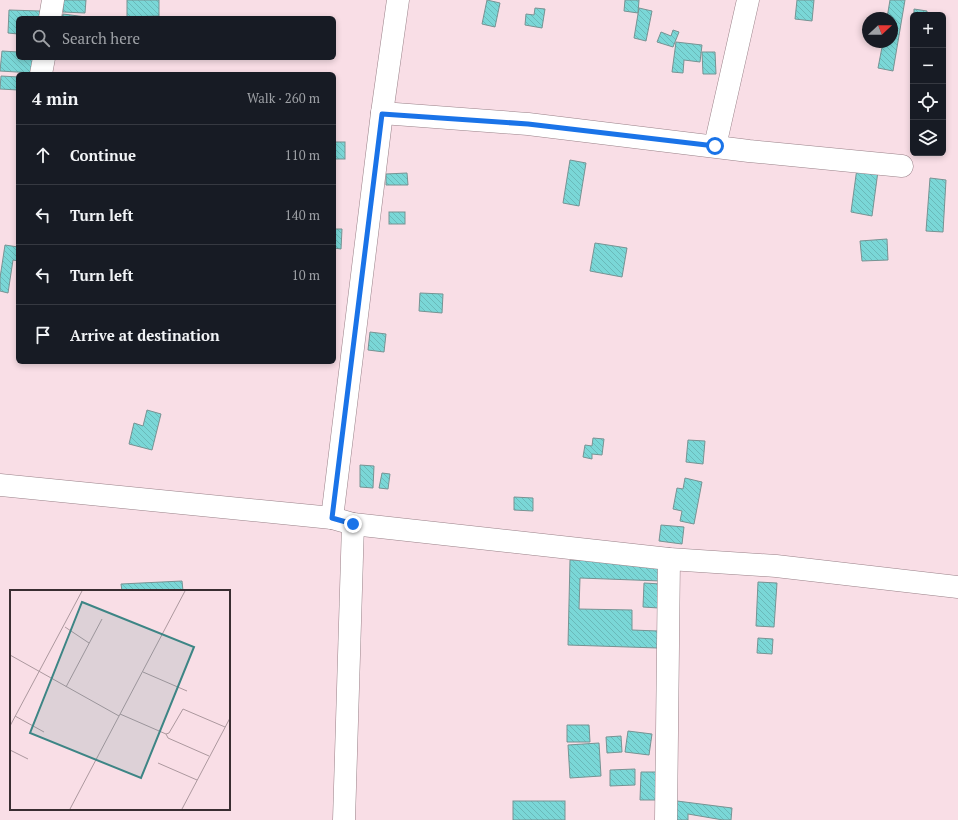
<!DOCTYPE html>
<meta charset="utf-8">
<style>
:root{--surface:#171b24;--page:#242831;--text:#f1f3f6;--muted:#9ea1a6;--line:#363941}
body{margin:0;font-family:"PT Serif",serif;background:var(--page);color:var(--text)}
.controls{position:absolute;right:12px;top:12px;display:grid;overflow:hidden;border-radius:6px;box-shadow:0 2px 6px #0003}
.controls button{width:36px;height:36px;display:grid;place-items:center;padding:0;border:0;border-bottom:1px solid var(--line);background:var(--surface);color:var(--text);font:20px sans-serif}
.compass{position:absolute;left:862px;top:12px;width:36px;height:36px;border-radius:50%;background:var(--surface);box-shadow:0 2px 6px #0003;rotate:68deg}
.stop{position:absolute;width:12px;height:12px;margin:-9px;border:3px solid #1a73e8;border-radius:50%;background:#fff}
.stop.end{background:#1a73e8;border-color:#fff;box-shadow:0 1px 4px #0008}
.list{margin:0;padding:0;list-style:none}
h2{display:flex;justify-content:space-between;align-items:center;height:52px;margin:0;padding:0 16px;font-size:17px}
h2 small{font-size:13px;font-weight:400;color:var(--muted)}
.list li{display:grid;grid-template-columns:26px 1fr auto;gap:12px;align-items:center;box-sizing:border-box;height:60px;padding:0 16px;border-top:1px solid var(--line)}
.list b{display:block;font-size:15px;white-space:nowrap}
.list em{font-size:13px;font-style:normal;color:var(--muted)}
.icon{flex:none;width:22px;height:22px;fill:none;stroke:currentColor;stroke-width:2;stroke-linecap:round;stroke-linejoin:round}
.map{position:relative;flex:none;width:958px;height:820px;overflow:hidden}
.search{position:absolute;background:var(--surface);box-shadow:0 2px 6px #0003;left:16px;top:16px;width:320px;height:44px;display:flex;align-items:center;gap:10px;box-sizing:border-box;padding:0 14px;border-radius:6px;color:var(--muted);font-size:15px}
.panel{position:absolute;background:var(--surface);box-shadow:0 2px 6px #0003;left:16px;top:72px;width:320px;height:292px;border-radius:6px}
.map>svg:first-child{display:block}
</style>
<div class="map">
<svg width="958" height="820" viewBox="0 0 958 820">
<defs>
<pattern id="building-back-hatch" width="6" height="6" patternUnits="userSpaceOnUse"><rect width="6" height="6" fill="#7ad7d7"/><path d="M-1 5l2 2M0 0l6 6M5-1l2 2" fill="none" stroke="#6ab9b9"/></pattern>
</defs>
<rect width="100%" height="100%" fill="#f9dee6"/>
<g fill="url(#building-back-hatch)" stroke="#779393">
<polygon points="63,0 86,0 85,13 63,12"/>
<polygon points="127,0 159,0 159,16 127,17"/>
<polygon points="487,0 500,3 495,27 482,24"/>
<polygon points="625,0 639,0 638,13 624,11"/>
<polygon points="797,0 814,0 812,21 795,19"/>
<polygon points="890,0 905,0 893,71 878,68 883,42 892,42 892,18 887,18"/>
<polygon points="535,8 545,9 542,28 525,25 526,14 534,15"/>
<polygon points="639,8 652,11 646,41 634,38"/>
<polygon points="914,9 927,11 927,15 914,15"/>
<polygon points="9,10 40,11 39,18 18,18 18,34 8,33"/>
<polygon points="63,14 86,17 86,18 62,18"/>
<polygon points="673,30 679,32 673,47 657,42 661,32 671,36"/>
<polygon points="676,42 702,45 700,62 684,60 683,73 672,72"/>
<polygon points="2,51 18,52 18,58 34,58 33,73 0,71"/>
<polygon points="702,52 715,52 716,74 703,74"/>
<polygon points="1,76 18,77 18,90 0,89"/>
<rect x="334" y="142" width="11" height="17"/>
<polygon points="570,160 586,163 579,206 563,203"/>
<polygon points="857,168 878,171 872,216 851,212"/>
<polygon points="407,173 408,185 386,185 386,174"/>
<polygon points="930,178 946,180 943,232 926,231"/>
<rect x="389" y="212" width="16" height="12"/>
<polygon points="334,229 342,229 341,249 334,248"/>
<polygon points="887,239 888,260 862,261 860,241"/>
<polygon points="595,243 627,248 622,277 590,271"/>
<polygon points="5,245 18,247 18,261 13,260 8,293 0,291 0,278"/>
<polygon points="420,293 443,294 442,313 419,311"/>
<polygon points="370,332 386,334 384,352 368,350"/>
<polygon points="147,410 161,414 152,450 129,444 134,423 143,426"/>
<polygon points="593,438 604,439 602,455 592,454 592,459 583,457 585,445 592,446"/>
<polygon points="688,440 705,441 703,464 686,462"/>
<polygon points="360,465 374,466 373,488 360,487"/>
<polygon points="382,473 390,474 388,489 379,488"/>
<polygon points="685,478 702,482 694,524 680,521 682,511 673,509 677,488 683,489"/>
<polygon points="514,497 533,498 533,511 514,510"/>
<polygon points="661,525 684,527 682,544 659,541"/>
<polygon points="570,560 662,563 661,581 580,578 579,609 632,610 632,630 658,631 658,648 568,645"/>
<polygon points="182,581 183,591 122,591 121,584"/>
<polygon points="758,582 777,583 774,627 756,626"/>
<polygon points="644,583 661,584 659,608 643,607"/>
<polygon points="758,638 773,639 772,654 757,653"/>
<polygon points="567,725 589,725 590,742 567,742"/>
<polygon points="628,731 652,734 649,755 625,752"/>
<polygon points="621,736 622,752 607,753 606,737"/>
<polygon points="599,743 601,776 570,778 568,745"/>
<polygon points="635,769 635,785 610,786 610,770"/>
<polygon points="641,772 658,772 658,800 640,800"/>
<rect x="513" y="801" width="52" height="19"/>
<polygon points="677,801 732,808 731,820 723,820 688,814 688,820 675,820"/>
</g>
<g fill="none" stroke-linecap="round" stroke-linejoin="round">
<g stroke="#998188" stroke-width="23">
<g id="minor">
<polyline points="50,18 53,0"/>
<polyline points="41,74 44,58"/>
<polyline points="382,113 528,124 749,151 902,166"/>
<polyline points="715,146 748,0"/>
<polyline points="0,485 332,518 353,524 669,559 776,566 958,587"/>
<polyline points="332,518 382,113 398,0"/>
<polyline points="344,820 353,524"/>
<polyline points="666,820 669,559"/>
</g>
</g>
<use href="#minor" stroke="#fff" stroke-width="22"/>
</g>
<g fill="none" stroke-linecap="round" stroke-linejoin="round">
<polyline stroke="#1a73e8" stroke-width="5" points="353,524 332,518 382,114 528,124 715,146"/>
</g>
<g transform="translate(10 590)">
<rect width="220" height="220" fill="#f9dee6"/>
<path fill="none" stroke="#ac989e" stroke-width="1" d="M55 37 79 53M0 65 109 126M133 82 177 101M56 97 92 29M110 124 156 144 159 143 173 119 215 137M5 126 34 142M0 136 72 1M156 144 158 148 199 166M0 160 18 169M148 173 187 190M60 219 175 1M172 219 220 128"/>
<path fill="#3d8585" fill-opacity="0.15" stroke="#3d8585" stroke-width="2" d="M72 12 184 57 131 188 20 143Z"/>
<rect width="220" height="220" fill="none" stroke="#392e31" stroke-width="2"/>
</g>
</svg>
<div class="controls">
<button>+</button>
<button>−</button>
<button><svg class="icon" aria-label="locate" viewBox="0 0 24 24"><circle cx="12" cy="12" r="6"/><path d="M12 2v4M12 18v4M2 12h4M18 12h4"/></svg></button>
<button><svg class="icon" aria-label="layers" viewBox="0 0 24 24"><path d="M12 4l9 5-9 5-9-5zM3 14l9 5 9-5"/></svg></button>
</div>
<svg class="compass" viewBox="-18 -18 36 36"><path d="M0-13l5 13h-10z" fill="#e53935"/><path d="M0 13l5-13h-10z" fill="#9ea1a6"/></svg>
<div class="stop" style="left:715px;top:146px"></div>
<div class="stop end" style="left:353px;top:524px"></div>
<div class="search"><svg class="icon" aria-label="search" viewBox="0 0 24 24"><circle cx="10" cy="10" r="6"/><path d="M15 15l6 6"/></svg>Search here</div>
<section class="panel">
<h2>4 min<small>Walk · 260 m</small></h2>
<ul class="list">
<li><svg class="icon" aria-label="ahead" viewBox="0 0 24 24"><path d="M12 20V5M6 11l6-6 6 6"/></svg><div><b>Continue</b></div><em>110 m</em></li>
<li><svg class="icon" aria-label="left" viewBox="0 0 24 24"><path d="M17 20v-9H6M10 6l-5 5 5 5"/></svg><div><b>Turn left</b></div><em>140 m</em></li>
<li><svg class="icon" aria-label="left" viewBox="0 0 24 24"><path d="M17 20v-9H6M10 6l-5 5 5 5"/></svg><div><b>Turn left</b></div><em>10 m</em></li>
<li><svg class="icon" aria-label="arrive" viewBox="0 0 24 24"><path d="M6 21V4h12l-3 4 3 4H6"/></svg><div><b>Arrive at destination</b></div></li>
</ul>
</section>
</div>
